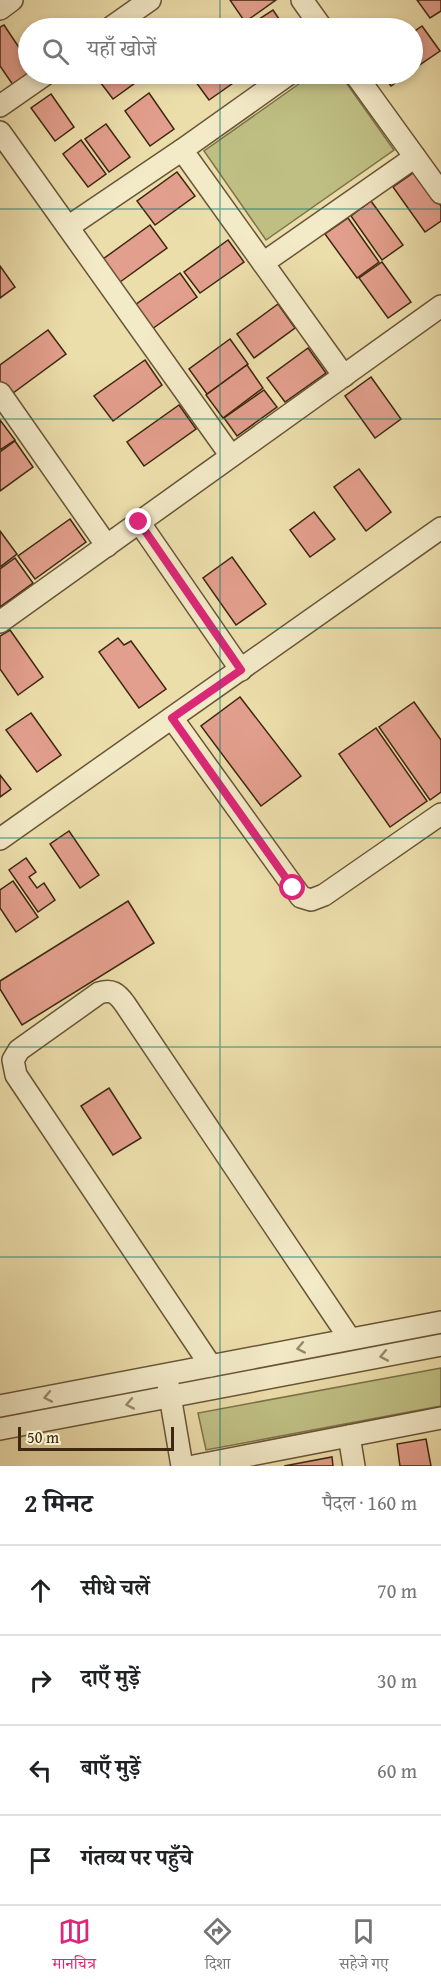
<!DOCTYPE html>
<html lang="hi">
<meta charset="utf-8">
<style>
:root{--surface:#fff;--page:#f6f6f6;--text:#202124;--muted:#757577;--line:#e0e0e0;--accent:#db2777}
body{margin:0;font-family:"Gentium Book Plus","Noto Serif Devanagari",serif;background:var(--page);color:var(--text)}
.scale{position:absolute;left:18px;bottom:15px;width:156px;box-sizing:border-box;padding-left:6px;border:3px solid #3d2710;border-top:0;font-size:16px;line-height:21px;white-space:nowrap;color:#3d2710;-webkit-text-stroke:4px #f3eac8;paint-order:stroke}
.stop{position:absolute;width:18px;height:18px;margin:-14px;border:4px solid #db2777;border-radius:50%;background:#fff}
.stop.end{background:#db2777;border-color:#fff;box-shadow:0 2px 6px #0008}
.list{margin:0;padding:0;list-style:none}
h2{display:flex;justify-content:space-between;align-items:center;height:78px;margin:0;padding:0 24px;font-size:26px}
h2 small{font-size:20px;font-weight:400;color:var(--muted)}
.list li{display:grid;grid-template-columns:39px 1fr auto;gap:18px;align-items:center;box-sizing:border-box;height:90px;padding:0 24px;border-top:2px solid var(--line)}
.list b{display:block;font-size:22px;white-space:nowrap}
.list em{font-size:20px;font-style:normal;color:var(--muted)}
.icon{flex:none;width:33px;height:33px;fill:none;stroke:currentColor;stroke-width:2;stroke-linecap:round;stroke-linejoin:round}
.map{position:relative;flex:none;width:441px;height:1466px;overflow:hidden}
.search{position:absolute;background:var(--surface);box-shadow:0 3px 9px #0003;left:18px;right:18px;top:18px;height:66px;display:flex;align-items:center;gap:15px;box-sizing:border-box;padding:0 21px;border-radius:33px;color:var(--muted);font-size:22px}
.sheet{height:438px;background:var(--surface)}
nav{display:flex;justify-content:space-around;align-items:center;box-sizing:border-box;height:84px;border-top:2px solid var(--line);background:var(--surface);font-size:16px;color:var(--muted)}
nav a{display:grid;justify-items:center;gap:3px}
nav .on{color:var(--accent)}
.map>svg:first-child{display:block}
</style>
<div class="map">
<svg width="441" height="1466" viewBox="0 0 441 1466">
<rect width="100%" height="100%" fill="#ecdeab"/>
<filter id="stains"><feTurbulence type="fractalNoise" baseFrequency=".00333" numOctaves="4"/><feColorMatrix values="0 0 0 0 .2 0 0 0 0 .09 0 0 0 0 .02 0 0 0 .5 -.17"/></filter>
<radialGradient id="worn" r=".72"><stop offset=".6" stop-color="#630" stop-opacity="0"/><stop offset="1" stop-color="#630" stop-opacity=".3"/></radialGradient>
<g fill="#bfbf84" stroke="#7e734a" stroke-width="1.5">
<polygon points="313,74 340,74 394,150 266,240 204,151"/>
<polygon points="441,1368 441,1406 206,1450 198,1413"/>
</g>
<g fill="#e39f8d" stroke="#3d2710" stroke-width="1.5">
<polygon points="230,0 276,0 245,22"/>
<polygon points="417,0 441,0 441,11 430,18"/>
<polygon points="273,10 285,28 248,28 247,27"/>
<polygon points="4,25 28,61 28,74 13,85 0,66 0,27"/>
<polygon points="422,26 440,51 412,70 412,33"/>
<polygon points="94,74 128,74 135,83 113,99"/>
<polygon points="190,74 246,74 209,100"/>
<polygon points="382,74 408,74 391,86"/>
<polygon points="149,93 174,129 150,146 125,111"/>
<polygon points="51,94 74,127 55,141 31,108"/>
<polygon points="106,124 130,157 109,172 85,139"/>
<polygon points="81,140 106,174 88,187 63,154"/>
<polygon points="416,171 441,206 441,221 425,232 393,187"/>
<polygon points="177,172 195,196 155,225 137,201"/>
<polygon points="371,201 403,245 382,260 351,216"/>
<polygon points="348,218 379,262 357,278 325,234"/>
<polygon points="150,225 167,248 120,282 103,259"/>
<polygon points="228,240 244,262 200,293 184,272"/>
<polygon points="382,262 411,302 388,318 359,278"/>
<polygon points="0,266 15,287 0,298"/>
<polygon points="180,273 197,297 152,329 135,305"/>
<polygon points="278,304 295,328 254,358 237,334"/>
<polygon points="48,330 66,354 9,396 0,384 0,365"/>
<polygon points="230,339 248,364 207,394 189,369"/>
<polygon points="308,348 326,373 285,402 267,378"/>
<polygon points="145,360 162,385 113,421 94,396"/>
<polygon points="247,365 263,388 223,418 206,395"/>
<polygon points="371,377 401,419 375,438 345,396"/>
<polygon points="264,390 277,407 237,436 224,418"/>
<polygon points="179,405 196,429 144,466 127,442"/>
<polygon points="0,420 15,440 0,450"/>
<polygon points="15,441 33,467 0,491 0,452"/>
<polygon points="359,469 391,512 366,531 334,487"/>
<polygon points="314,512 335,539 310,557 290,530"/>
<polygon points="70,519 86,542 35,579 18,556"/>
<polygon points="0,531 17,554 0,567"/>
<polygon points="232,557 266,604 236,625 203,578"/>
<polygon points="15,558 33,583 0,607 0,569"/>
<polygon points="10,630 43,677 18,695 0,669 0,636"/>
<polygon points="118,638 124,645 131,641 166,689 139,708 99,652"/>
<polygon points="240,697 301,776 261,806 201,726"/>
<polygon points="414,702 441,740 441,792 430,800 379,727"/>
<polygon points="31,713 61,755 37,772 6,730"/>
<polygon points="376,728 427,801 390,827 339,754"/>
<polygon points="0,775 11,789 0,797"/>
<polygon points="69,831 99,875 80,888 50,844"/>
<polygon points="26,858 36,872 29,877 37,888 44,883 55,900 38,912 9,870"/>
<polygon points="13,881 38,917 16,932 0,908 0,890"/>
<polygon points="128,901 154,943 22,1025 0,989 0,981"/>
<polygon points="109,1088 141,1138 113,1155 81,1106"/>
<polygon points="426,1439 431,1466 400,1466 397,1444"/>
<polygon points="332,1457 333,1466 284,1466"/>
</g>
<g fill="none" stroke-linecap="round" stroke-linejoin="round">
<g stroke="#695537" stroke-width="24">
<g id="minor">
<polyline points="302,0 322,28"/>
<polyline points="0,9 12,0"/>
<polyline points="110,28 150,0"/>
<polyline points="355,74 441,193"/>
<polyline points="0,106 46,74"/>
<polyline points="0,132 231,456"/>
<polyline points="182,150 344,376"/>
<polyline points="68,227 182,150 289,74"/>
<polyline points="263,263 415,157"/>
<polyline points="0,393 107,546"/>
<polyline points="139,522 241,670"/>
<polyline points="0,622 441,306"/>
<polyline points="172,718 301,897 311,900 324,895 441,814"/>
<polyline points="0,839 441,528"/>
<path d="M211 1366 16 1075 13 1060 19 1050 99 993C112 989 117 993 125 1004L350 1339"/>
<polyline points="168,1384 182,1466"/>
<polyline points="0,1406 441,1322"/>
<polyline points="0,1429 441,1345"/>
<polyline points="349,1436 354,1466"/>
<polyline points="194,1466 441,1418"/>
</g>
</g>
<use href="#minor" stroke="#f3eac8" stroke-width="21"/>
</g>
<defs><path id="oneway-chevron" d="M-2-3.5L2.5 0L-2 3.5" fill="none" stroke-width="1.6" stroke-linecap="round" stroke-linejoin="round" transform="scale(1.5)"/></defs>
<g stroke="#98886c">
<use href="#oneway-chevron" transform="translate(301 1348) rotate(169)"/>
<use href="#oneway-chevron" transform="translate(384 1356) rotate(169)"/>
<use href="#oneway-chevron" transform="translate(48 1397) rotate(169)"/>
<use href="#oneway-chevron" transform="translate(130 1404) rotate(169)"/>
</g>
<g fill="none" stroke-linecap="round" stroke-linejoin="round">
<polyline stroke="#db2777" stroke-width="8" points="139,522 241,670 172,718 293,888"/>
</g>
<path fill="none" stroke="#0f766e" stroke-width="1.5" stroke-opacity="0.55" d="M220 0V28M220 74V1466M0 209H441M0 419H441M0 628H441M0 838H441M0 1047H441M0 1257H441"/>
<rect width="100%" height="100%" filter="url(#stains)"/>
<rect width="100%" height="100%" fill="url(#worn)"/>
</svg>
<div class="scale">50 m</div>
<div class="stop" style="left:293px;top:888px"></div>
<div class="stop end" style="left:139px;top:522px"></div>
<div class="search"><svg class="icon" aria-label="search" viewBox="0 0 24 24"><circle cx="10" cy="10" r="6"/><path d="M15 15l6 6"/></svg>यहाँ खोजें</div>
</div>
<section class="sheet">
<h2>2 मिनट<small>पैदल · 160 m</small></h2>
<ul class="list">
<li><svg class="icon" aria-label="ahead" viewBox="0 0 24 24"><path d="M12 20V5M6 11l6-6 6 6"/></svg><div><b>सीधे चलें</b></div><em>70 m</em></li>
<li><svg class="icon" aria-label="right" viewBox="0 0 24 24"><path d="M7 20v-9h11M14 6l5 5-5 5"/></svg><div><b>दाएँ मुड़ें</b></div><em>30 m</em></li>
<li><svg class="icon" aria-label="left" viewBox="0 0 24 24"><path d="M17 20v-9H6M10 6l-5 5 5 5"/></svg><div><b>बाएँ मुड़ें</b></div><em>60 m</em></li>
<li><svg class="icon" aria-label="arrive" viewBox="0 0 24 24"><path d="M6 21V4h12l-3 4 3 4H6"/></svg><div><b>गंतव्य पर पहुँचे</b></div></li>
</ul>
</section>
<nav>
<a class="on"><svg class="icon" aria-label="map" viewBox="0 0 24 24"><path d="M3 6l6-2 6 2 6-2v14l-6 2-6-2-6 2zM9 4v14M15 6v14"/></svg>मानचित्र</a>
<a><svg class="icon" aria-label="directions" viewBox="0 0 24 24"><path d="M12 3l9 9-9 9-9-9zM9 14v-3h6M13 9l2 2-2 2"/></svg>दिशा</a>
<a><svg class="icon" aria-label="saved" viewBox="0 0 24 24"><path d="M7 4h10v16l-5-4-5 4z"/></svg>सहेजे गए</a>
</nav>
